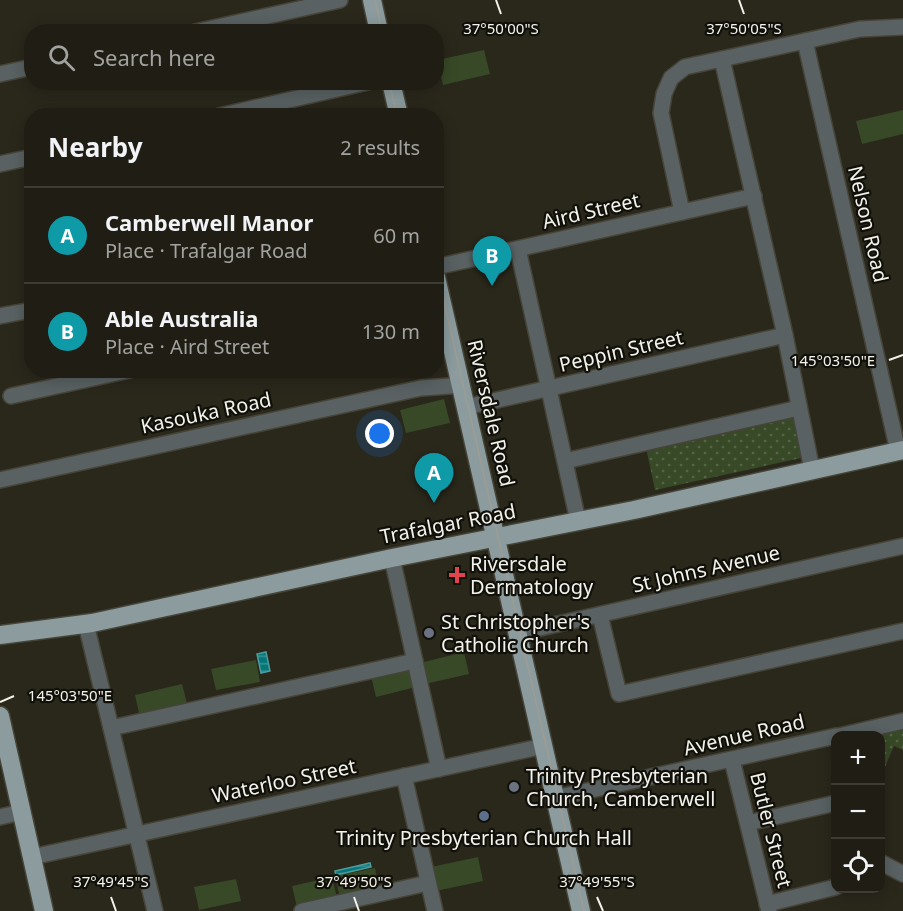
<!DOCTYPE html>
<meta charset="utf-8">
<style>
:root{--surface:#201d14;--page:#28261d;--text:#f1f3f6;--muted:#a2a2a0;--line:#3d3b34;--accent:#d59bfa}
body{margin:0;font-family:"Noto Sans",sans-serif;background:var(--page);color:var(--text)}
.controls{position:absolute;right:18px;bottom:18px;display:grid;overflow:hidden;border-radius:12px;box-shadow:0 3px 15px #0003}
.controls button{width:54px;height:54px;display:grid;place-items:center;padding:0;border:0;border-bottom:2px solid var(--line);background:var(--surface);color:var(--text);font:30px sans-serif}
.you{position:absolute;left:380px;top:434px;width:21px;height:21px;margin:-15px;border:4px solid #fff;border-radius:50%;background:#1a73e8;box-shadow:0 0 0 9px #1a73e833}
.badge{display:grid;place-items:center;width:39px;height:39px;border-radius:50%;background:var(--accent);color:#fff;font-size:20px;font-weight:700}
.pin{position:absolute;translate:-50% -50px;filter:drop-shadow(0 2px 3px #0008)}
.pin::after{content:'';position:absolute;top:32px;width:21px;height:18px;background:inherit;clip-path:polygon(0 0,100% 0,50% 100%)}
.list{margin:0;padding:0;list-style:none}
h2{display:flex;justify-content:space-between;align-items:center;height:78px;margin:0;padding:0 24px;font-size:26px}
h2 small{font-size:20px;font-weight:400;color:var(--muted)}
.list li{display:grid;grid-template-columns:39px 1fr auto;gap:18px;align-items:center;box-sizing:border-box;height:96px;padding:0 24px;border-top:2px solid var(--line)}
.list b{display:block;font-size:22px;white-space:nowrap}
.list p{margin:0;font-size:20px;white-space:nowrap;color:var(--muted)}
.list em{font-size:20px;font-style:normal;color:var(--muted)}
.icon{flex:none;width:33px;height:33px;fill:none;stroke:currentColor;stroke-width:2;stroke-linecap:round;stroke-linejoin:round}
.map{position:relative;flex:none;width:903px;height:911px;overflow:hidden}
.search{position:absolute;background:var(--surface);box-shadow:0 3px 15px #0003;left:24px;top:24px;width:420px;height:66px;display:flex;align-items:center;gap:15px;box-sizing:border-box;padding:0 21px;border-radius:24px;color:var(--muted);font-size:22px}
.panel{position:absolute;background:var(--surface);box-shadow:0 3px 15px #0003;left:24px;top:108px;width:420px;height:270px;border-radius:24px}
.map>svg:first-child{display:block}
</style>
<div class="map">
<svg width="903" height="911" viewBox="0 0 903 911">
<defs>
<pattern id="park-dots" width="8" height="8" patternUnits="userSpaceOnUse" patternTransform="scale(1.5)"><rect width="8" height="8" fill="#374927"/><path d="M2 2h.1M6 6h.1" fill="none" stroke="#556446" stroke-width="1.8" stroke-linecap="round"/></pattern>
<pattern id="water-rules" width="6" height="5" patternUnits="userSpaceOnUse" patternTransform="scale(1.5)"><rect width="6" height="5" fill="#05777b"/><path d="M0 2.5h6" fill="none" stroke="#369194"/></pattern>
</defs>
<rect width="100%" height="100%" fill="#2a271b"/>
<g fill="url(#park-dots)">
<polygon points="796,410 806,457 655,490 645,443"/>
<polygon points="903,729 903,750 894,746 881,776 880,736 876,735"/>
</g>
<g fill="#374927">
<polygon points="484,50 490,74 443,85 437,60"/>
<polygon points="903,110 903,134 862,144 856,121"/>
<polygon points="444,399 450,423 406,433 400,410"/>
<polygon points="464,652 469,674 425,684 420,663"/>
<polygon points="256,660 260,682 216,690 211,669"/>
<polygon points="412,666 416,687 376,697 371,676"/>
<polygon points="182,684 188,707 140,718 135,695"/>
<polygon points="478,857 483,881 436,891 431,867"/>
<polygon points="375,868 379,889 340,898 335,876"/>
<polygon points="332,877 337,898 297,907 292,886"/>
<polygon points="236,879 241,901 199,910 194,887"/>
</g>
<g fill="url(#water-rules)" stroke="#4d9c9d" stroke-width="1.5">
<polygon points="266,652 270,671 261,673 257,654"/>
<polygon points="370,863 371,867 336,875 335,871"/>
</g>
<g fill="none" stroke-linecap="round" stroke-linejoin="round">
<g stroke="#464438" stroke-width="18">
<g id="minor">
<polyline points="195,32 340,0"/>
<polyline points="805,41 898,451"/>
<polyline points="722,59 785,335 812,470"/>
<polyline points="0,74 32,67"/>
<polyline points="219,116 368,82"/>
<polyline points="0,164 32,157"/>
<polyline points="682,212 661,113 664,94 671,78 685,67 722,59 860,29 903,27"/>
<polyline points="518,249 578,521"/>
<polyline points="436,267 754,196"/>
<polyline points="0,316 32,310"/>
<polyline points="11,396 130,370"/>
<polyline points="466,407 785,335"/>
<polyline points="565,461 799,408"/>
<polyline points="0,480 421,388 450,386 461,383"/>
<polyline points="392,558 439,769"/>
<polyline points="600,615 619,694 903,631"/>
<polyline points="86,624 155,911"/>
<polyline points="518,633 903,546"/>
<polyline points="111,728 415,661"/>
<polyline points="839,736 903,721"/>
<polyline points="732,760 769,911"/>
<polyline points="404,776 435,911"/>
<polyline points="555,798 836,736"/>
<polyline points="0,817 22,812"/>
<polyline points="748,823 836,803"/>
<polyline points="32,857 544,746"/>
<polyline points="880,862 903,874"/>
<polyline points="767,904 836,887"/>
<polyline points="302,911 428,883"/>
</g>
</g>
<g stroke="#464438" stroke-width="21">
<g id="major">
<polyline points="372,0 379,32"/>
<polyline points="391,82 399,116"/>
<polyline points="436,277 581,911"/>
<polyline points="0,635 92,623 392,558 634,510 903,450"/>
<polyline points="0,716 44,911"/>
</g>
</g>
<use href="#minor" stroke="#596162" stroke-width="15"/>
<use href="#major" stroke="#8b9b9e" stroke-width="18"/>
<g stroke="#9f9d93" stroke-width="1.5">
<polyline points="375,0 382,32"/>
<polyline points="389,82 397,116"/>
<polyline points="436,267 584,911"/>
</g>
</g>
<path fill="none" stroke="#f4f3eb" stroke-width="2" d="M496 0 501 14M739 0 744 14M889 360 903 355M0 702 14 696M111 897 116 911M354 897 359 911M597 897 603 911"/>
<path fill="#e0444e" stroke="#11100a" stroke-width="2" d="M454 566h6v6h6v6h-6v6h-6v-6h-6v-6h6z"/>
<g fill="#6b7280" stroke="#11100a" stroke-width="2">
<circle cx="429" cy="633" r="6"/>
<circle cx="514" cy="787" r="6"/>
</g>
<circle fill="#5c6f8a" stroke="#11100a" stroke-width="2" cx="484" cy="816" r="6"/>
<g text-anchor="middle" stroke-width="4.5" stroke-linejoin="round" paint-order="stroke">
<g font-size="20" fill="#f4f3eb" stroke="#11100a">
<text transform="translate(591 211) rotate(-13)" y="7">Aird Street</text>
<text transform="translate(868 224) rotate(77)" y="7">Nelson Road</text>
<text transform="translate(621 351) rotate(-13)" y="7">Peppin Street</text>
<text transform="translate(206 413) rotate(-12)" y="7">Kasouka Road</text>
<text transform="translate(491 413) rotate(77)" y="7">Riversdale Road</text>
<text transform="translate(448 524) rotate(-11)" y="7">Trafalgar Road</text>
<text transform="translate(706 569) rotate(-13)" y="7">St Johns Avenue</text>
<text transform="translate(744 735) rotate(-13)" y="7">Avenue Road</text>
<text transform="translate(284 781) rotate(-12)" y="7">Waterloo Street</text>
<text transform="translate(771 830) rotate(76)" y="7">Butler Street</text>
</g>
<g font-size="20" fill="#f4f3eb" stroke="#11100a" text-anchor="start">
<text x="470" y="571">Riversdale<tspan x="470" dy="23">Dermatology</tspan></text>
<text x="441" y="629">St Christopher's<tspan x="441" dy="23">Catholic Church</tspan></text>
<text x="526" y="783">Trinity Presbyterian<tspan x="526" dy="23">Church, Camberwell</tspan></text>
<text x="484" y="845" text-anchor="middle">Trinity Presbyterian Church Hall</text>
</g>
</g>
<g font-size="15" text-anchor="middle" fill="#f4f3eb" stroke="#11100a" stroke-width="4.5" stroke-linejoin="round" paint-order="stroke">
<text x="501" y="34">37°50'00"S</text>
<text x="744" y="34">37°50'05"S</text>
<text x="833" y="366">145°03'50"E</text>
<text x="70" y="701">145°03'50"E</text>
<text x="111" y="887">37°49'45"S</text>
<text x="354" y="887">37°49'50"S</text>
<text x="597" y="887">37°49'55"S</text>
</g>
</svg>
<div class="controls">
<button>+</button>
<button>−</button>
<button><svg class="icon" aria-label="locate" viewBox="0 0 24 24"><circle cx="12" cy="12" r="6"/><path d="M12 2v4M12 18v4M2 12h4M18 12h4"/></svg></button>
</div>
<div class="you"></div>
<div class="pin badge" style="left:434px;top:503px;background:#0f9aa8">A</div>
<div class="pin badge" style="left:492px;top:286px;background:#0f9aa8">B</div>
<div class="search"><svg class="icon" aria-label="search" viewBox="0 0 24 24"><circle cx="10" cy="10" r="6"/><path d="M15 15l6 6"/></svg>Search here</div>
<section class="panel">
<h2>Nearby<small>2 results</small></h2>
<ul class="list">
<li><span class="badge" style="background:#0f9aa8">A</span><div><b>Camberwell Manor</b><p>Place · Trafalgar Road</p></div><em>60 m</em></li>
<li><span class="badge" style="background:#0f9aa8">B</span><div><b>Able Australia</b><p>Place · Aird Street</p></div><em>130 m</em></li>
</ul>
</section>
</div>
